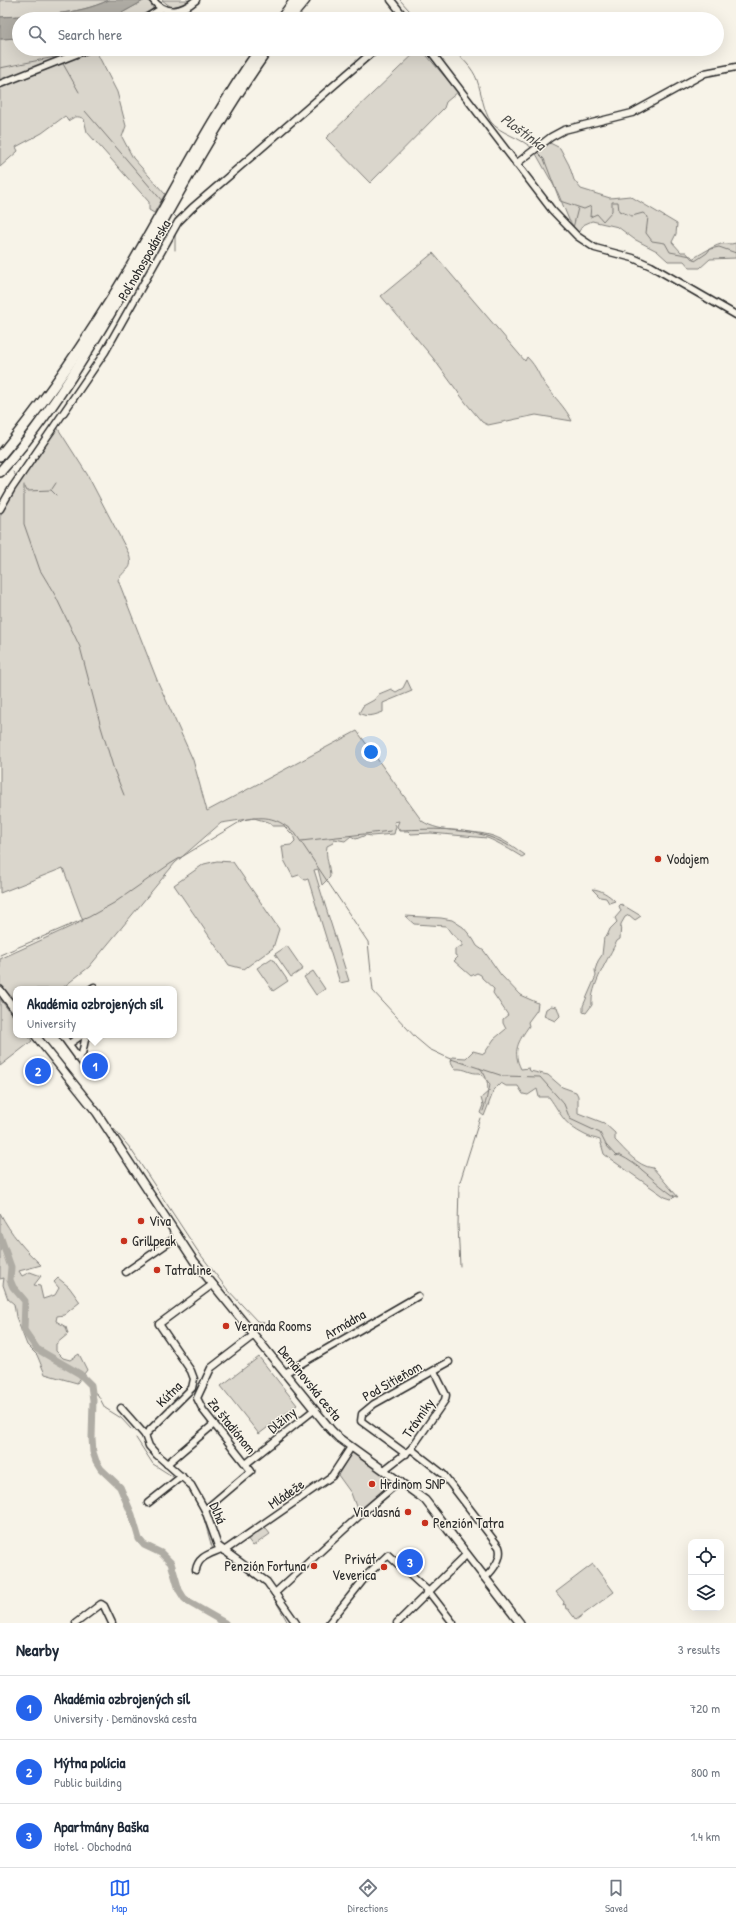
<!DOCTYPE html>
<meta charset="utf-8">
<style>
:root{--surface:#fff;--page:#f6f6f7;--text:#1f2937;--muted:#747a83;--line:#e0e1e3;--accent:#2563eb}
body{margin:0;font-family:"Patrick Hand",sans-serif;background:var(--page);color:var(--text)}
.controls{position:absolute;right:12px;bottom:12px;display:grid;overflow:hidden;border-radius:8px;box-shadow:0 4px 16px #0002}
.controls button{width:36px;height:36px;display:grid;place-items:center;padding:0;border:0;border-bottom:1px solid var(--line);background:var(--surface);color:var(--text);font:20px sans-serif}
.you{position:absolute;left:371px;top:752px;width:14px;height:14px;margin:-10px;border:3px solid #fff;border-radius:50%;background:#1a73e8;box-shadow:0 0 0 6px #1a73e833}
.badge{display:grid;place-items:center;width:26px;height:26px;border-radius:50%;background:var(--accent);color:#fff;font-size:13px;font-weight:700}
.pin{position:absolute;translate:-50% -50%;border:2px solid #fff;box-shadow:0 1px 4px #0006}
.popup{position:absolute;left:13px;top:986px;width:164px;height:52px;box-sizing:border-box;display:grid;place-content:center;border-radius:8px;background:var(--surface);filter:drop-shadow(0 1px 3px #0005);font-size:13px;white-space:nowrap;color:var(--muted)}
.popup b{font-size:15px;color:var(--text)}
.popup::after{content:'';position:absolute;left:50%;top:100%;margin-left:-8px;border:8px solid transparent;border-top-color:var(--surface)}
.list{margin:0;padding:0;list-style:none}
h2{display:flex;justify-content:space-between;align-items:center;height:52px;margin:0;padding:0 16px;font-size:17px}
h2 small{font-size:13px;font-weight:400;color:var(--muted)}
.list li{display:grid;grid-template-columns:26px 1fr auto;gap:12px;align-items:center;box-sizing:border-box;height:64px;padding:0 16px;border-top:1px solid var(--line)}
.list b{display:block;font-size:15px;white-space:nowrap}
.list p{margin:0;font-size:13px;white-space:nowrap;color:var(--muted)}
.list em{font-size:13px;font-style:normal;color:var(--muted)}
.icon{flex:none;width:22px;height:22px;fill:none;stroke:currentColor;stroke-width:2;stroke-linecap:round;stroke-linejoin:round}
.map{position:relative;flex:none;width:736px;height:1623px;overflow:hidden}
.search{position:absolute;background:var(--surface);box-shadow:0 4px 16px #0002;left:12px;right:12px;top:12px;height:44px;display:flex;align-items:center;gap:10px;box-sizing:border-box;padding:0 14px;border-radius:22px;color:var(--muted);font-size:15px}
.sheet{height:244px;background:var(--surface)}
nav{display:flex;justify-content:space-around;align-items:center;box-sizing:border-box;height:56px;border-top:1px solid var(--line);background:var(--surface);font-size:11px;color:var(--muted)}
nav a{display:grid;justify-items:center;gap:2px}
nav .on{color:var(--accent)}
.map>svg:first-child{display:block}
</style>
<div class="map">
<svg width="736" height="1623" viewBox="0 0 736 1623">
<rect width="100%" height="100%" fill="#f7f3e8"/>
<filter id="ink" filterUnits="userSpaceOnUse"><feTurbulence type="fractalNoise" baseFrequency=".025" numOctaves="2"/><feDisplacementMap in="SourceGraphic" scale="8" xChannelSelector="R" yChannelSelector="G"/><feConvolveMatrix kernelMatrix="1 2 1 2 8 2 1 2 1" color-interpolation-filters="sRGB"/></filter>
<g filter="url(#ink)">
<g fill="#dad6cc" stroke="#82807c">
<path d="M0 0H109C76 16 36 15 0 17Z"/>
<path d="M145 0H149L153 8C146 23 125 19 111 19Z"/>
<polygon points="162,0 191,0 185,5 171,7"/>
<polygon points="19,38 19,49 84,49 0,82 0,39"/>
<path d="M94 49H95L117 92 126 126 122 137 133 158 165 194 154 213 149 210V202L87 132 84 119C77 115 74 117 68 121L65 116 42 133 16 147 18 151 0 167V86Z"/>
<polygon points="419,49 421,49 458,92 446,102 444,108 370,183 326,138"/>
<path d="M548 142 560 148 569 165 574 180 581 189 610 198 630 196 677 224 676 234 672 242 681 252H686L692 259C701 254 711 247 721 244 726 243 730 245 736 243V258L710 259 700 268H690L684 261H668L657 251 634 239 618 227 592 221 583 225 578 233 569 220 558 193 535 152Z"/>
<path d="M433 253 525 361 527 357C538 368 538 375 546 386 555 398 565 407 572 421L536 415 488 425 482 422 466 403 433 358 381 296Z"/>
<path d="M57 427 87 474 129 554C134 572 125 567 118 580L157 680 193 760 207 811 357 731 422 821C441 834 471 829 493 836 505 840 515 848 525 855L522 857C512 851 498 842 487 838L431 833 411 834 408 831H399L397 826 399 821 394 822 396 826 394 834 371 836 366 835 356 839 351 836 345 841 334 839 333 843 327 846C325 856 330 867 330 877L322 885 318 869 314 870 349 981 340 983 308 879 305 880 299 875 293 877 284 860 282 846 291 845 295 841 293 835 284 826H272L271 823 254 818 221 823 175 863 89 967 61 989H16V1007L0 986V959L83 921 63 868 0 893V516L13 492Z"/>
<path d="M407 680 412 691 383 703V712C375 715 367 718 359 713L363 706 374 700 379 694 391 689 396 692 403 688Z"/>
<polygon points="217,861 233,862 279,929 273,948 244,969 229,965 174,885 204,864"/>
<path d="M592 889C600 889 609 895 615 901L609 903 606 898 600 897Z"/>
<path d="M621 904 641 916 635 920 629 915 625 917 621 924 620 939 617 941C609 957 590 987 592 1005L586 1013 583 1012V1006L596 976 595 970 598 961 602 955 604 937 607 936 610 929 617 922 615 918 621 911 619 906Z"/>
<path d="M405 916 441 918 452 920 463 927 473 939 477 946 484 951 501 975 520 995 538 1003 537 1010 528 1022 529 1026C518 1042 512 1051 521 1069L529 1068 530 1071 548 1075 562 1087 576 1092 578 1096V1113L604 1123 615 1133V1140C626 1151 637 1166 653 1168L678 1197 674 1196 671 1199 665 1197 609 1158 604 1154 600 1140C595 1138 590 1138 585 1135 563 1124 562 1115 549 1097H539L537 1089 528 1095 523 1094 518 1086H506L501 1083 494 1090 484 1116 480 1113 483 1105 481 1098 489 1091 490 1084 480 1073C469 1074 467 1068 455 1069L451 1062 452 1057 466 1058 473 1051 484 1054 494 1039 506 1029 503 1023V1019L508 1015 493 993 494 989 482 978 481 975 477 973 471 976 454 961 458 957 455 955V949L462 946V943L451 933 446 926 414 924Z"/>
<polygon points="287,946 303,969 291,977 275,954"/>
<polygon points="272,958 288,981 273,991 257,968"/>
<polygon points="313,971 325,989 316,995 304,977"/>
<polygon points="0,999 16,1020 16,1035 27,1035 32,1041 0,1066"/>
<polygon points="551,1006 557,1007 560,1016 555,1021 544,1016 546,1009"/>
<path d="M0 1213C11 1234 24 1249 41 1265L19 1271 22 1276 30 1272 41 1276 34 1285 40 1286 43 1299 55 1295 59 1288 54 1282 58 1278 69 1287 80 1302 64 1315 57 1316 56 1321 66 1327 68 1334 56 1344V1351L63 1358 70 1360 79 1354 87 1370 77 1383 45 1374 37 1355 27 1345 16 1317 14 1304 8 1299 3 1285 4 1278 0 1279Z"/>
<polygon points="259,1357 297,1405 259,1434 221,1386"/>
<polygon points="352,1452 384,1475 390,1487 358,1512 351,1493 338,1475"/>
<polygon points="264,1526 270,1534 253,1546 247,1538"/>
<polygon points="593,1564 614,1592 576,1620 568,1609 566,1609 565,1604 563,1605 564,1602 556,1592"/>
</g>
<path fill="#afaca4" stroke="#7a7874" d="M109 0H145L111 19H19V38L0 39V17C36 15 76 16 109 0Z"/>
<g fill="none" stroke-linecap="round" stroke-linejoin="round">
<g stroke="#7a7874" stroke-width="1">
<polyline points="400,0 417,19"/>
<path d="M452 49C461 57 473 68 477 80 482 94 483 110 491 122 499 133 522 138 533 149"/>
<polyline points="62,62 79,92"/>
<polyline points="0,68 55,57 58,59"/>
<polyline points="85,111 163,202"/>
<polyline points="537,152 544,159 560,201 584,209 591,206 590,217 597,214 603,221 612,211 612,202 618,202 619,211 632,216 643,213 648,217 646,233 652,241 665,243 670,252 691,256 695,261 707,253 710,249 719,247 736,253"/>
<polyline points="172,213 177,218"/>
<polyline points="573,228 578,208"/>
<polyline points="175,233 175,250"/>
<polyline points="13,472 16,476"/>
<polyline points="24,485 24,524 40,570 55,595 80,647 101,727 114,770 124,795"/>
<polyline points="25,487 27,491 51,490 56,495"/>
<polyline points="52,489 56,483"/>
<path d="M399 830C436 829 476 826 509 846"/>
<polyline points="301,841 391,831"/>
<path d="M0 955 89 917 114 903 170 864 243 820C267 815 277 818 295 833L368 942 373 991 416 1038 429 1049 448 1058 503 1076 540 1077 564 1104 570 1119 600 1133 606 1145 616 1156 619 1155C639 1164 655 1183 674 1196"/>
<path d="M480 1068C492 1082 488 1095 483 1111"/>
<polyline points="114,1129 130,1148 197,1250 227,1289 257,1321 264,1323"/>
<polyline points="460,1266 458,1225 459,1185 480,1118"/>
<polyline points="93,1391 98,1395 105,1408 121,1418 132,1430"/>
<polyline points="136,1438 153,1464 175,1478"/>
<path d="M180 1480C202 1495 205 1527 213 1550"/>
<polyline points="219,1553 226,1556"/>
<polyline points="229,1558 245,1569"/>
<polyline points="262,1582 267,1587"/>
<polyline points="270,1591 288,1623"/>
</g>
<polyline stroke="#afaca4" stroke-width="7" points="0,1236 11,1267 10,1280 13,1287 25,1301 24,1330 37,1349 80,1374 91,1385 93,1400 92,1438 93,1452 96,1461 101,1469 120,1487 132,1515 139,1539 144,1545 161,1553 171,1563 179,1590 184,1598 190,1603 225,1623"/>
<g stroke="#2b2b2b" stroke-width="9">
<g id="minor">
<path d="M153 0C165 16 182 12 196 0"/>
<polyline points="391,0 406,19"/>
<polyline points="144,19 161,9"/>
<polyline points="429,49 552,210 577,236 595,248 633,258 651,266 736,315"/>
<polyline points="0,84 89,49"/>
<polyline points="516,164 551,137 564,130 632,113 705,73 736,67"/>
<polyline points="0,509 12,488 105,352 178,222 192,208 376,49"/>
<polyline points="91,989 94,987 95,989"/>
<polyline points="62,1035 84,1065"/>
<polyline points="69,1044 82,1035"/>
<polyline points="78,1058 82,1054 86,1035"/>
<polyline points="126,1272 178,1236"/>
<polyline points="285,1373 418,1296"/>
<polyline points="121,1408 145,1435 149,1446 157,1455 191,1485 205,1510 218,1546 267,1582 296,1623"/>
<polyline points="145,1435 192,1388 194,1379 191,1371 159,1324 213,1284"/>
<path d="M411 1449 443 1474 499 1547C503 1558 492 1571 485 1578"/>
<polyline points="406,1454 361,1421 362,1414 374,1404 449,1362"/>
<polyline points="247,1463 314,1410"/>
<polyline points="167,1464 214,1424"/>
<polyline points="384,1470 411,1449 445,1400 446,1395 434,1371"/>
<polyline points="148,1503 182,1476"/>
<polyline points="205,1510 251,1471 203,1410 197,1398 211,1368 254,1335"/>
<polyline points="224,1551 332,1476 351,1447"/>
<path d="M196 1570C198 1556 211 1554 221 1549"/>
<polyline points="275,1593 359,1516 400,1481"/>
<polyline points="76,1623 101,1604 104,1606 112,1623"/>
<polyline points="329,1623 368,1574 388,1555 429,1592 453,1623"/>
<polyline points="397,1623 467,1554"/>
</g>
</g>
<g stroke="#2b2b2b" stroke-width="10">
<g id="major">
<polyline points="0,990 16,1011"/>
<polyline points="35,1035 97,1113 194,1261 331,1430 339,1438 425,1500 520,1623"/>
</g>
</g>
<g stroke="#2b2b2b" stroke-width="12">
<g id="highway">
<polyline points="281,19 295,0"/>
<polyline points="289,19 305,0"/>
<path d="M0 456C39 409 74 359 107 306 160 222 202 131 260 49"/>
<path d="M0 472C37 431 68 384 96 337 154 242 203 140 268 49"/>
</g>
</g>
<use href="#minor" stroke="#f7f3e8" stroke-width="6"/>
<use href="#major" stroke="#f7f3e8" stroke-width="7"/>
<use href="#highway" stroke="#f7f3e8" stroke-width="9"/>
</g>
</g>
<g fill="#c8321e" stroke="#f7f3e8" stroke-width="1.5">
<circle cx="658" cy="859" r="4"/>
<circle cx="141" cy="1221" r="4"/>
<circle cx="124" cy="1241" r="4"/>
<circle cx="157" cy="1270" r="4"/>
<circle cx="226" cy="1326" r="4"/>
<circle cx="372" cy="1484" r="4"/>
<circle cx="408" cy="1512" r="4"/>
<circle cx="425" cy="1523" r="4"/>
<circle cx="314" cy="1566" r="4"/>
<circle cx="384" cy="1567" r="4"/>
</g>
<g text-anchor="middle" stroke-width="3" stroke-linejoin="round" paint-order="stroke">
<g font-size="14" fill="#2b2b2b" stroke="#f7f3e8">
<text transform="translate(144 260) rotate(-60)" y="5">Poľnohospodárska</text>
<text transform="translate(345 1324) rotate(-30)" y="5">Armádna</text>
<text transform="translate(392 1381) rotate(-30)" y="5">Pod Sitieňom</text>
<text transform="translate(310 1383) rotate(51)" y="5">Demänovská cesta</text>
<text transform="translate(169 1394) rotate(-45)" y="5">Kútna</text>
<text transform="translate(418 1418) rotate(-55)" y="5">Trávniky</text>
<text transform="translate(282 1420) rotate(-39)" y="5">Dlžiny</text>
<text transform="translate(232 1426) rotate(51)" y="5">Za štadiónom</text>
<text transform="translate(286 1494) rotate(-35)" y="5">Mládeže</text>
<text transform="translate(218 1513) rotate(68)" y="5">Dlhá</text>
</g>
<g font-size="14" fill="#2b2b2b" stroke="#f7f3e8" text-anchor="start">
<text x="666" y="864">Vodojem</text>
<text x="149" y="1226">Viva</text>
<text x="132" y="1246">Grillpeak</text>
<text x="165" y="1275">Tatraline</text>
<text x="234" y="1331">Veranda Rooms</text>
<text x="380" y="1489">Hrdinom SNP</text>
<text x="400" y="1517" text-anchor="end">Via Jasná</text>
<text x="433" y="1528">Penzión Tatra</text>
<text x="376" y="1564" text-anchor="end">Privát<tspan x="376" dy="16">Veverica</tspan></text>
<text x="306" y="1571" text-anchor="end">Penzión Fortuna</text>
</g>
<g font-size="15" font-style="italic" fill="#53524f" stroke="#f7f3e8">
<text transform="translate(523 132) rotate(36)" y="5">Ploštínka</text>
</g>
</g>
</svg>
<div class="controls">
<button><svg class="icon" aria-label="locate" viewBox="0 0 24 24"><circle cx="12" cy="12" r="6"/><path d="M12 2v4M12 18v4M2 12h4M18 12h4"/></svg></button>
<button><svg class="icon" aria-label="layers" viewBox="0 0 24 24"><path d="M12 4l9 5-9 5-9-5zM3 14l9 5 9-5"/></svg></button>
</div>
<div class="you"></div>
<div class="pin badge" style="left:95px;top:1066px">1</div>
<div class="popup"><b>Akadémia ozbrojených síl</b>University</div>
<div class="pin badge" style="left:38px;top:1071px">2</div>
<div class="pin badge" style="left:410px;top:1562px">3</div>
<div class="search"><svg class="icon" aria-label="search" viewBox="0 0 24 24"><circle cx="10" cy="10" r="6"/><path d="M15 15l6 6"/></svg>Search here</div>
</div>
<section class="sheet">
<h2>Nearby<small>3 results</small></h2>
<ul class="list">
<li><span class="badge">1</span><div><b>Akadémia ozbrojených síl</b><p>University · Demänovská cesta</p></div><em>720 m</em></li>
<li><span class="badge">2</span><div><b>Mýtna polícia</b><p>Public building</p></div><em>800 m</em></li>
<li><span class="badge">3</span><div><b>Apartmány Baška</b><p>Hotel · Obchodná</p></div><em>1.4 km</em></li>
</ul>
</section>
<nav>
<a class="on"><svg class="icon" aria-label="map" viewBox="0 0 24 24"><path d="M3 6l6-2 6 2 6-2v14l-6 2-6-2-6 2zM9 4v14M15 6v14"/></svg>Map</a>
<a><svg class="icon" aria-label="directions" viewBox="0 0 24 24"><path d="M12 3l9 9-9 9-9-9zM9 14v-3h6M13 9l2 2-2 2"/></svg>Directions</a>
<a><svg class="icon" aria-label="saved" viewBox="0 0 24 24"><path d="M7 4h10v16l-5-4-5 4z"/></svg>Saved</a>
</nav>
